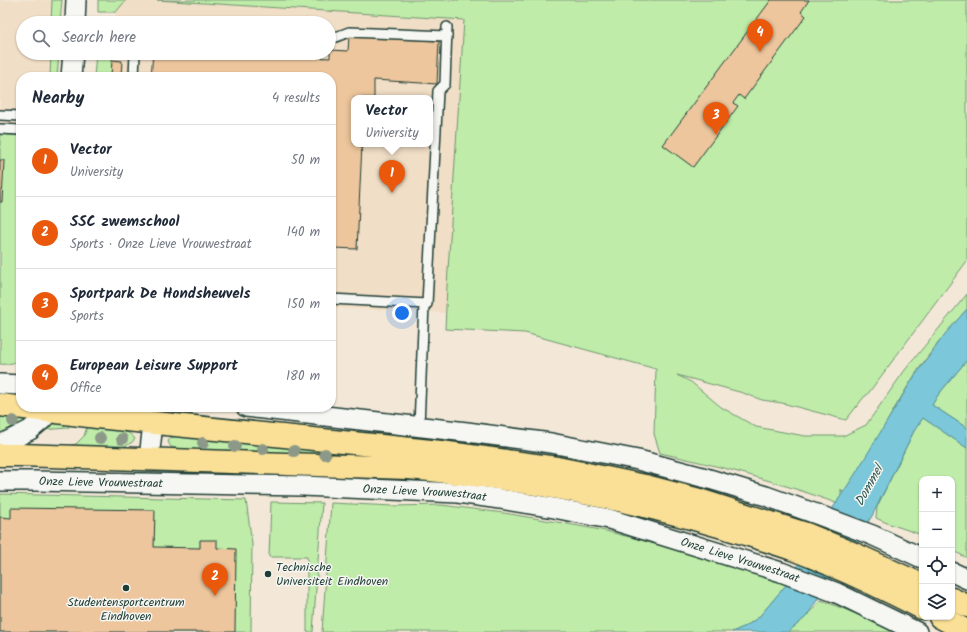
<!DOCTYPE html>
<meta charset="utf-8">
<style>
:root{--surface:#fff;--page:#f2f2f3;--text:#1f2937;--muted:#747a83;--line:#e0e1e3;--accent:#ea580c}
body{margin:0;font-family:Kalam,sans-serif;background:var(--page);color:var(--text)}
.controls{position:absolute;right:12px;bottom:12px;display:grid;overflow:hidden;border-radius:8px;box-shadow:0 1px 3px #0004}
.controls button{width:36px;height:36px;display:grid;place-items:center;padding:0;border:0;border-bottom:1px solid var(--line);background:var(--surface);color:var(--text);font:20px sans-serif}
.you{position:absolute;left:402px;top:313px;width:14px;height:14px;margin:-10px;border:3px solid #fff;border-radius:50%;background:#1a73e8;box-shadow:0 0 0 6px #1a73e833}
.badge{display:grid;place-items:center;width:26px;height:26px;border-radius:50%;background:var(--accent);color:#fff;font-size:13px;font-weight:700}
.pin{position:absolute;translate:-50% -33px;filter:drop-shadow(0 1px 2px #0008)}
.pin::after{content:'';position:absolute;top:21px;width:14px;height:12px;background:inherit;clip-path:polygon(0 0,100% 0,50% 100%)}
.popup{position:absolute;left:351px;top:95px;width:82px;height:52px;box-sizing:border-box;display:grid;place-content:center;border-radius:8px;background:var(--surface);filter:drop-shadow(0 1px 3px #0005);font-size:13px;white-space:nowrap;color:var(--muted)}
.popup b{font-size:15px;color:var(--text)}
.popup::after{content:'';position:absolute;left:50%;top:100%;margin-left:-8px;border:8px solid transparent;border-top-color:var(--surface)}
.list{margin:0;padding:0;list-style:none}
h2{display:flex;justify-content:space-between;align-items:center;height:52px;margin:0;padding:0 16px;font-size:17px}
h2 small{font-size:13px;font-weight:400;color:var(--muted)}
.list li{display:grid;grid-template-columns:26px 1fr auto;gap:12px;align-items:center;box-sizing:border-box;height:72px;padding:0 16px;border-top:1px solid var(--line)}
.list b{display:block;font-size:15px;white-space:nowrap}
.list p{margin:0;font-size:13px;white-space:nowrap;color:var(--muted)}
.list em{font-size:13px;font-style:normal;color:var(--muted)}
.icon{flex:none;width:22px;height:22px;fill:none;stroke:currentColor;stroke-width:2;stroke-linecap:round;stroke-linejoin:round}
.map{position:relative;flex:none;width:967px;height:632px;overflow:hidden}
.search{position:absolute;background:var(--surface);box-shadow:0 1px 3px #0004;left:16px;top:16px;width:320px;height:44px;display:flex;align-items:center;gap:10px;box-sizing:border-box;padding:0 14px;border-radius:22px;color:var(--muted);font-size:15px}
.panel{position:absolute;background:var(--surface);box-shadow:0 1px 3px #0004;left:16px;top:72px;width:320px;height:340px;border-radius:16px}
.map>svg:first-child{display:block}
</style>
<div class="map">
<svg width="967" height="632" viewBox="0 0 967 632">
<rect width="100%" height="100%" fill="#f3e8d8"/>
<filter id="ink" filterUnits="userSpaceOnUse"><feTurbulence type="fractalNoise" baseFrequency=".025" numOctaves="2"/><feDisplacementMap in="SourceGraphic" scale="8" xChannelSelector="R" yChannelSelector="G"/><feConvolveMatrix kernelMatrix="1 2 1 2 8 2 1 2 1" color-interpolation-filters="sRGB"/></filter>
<g filter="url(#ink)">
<g fill="#f1dec6" fill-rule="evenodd">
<polygon points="0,0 60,0 58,23 23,23 23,53 56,53 54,77 21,77 21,316 0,315"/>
<path d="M117 0H157L464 20 447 313 331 308V77H111L113 53H329V23H115ZM354 98H430V144H354Z"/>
</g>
<g fill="#bfeca9" stroke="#6f946e">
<polygon points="52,0 62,0 60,23 51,23"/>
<polygon points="98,0 126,0 116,12 98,12"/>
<path d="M157 0H967V261L867 395 864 397 846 420 782 403 762 400 743 393 677 375 691 382 721 407 756 427 805 436H843L866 425 905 370 967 294V309C947 332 927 355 911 381 888 418 868 457 843 493L841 489V496L836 503C779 482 720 466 660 453L654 434 656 369 525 333 445 329 447 286 464 20Z"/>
<polygon points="51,53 59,53 57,77 50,77"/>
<polygon points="96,53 113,53 111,77 94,77"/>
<path d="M0 134 21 136V359C15 363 7 365 0 364Z"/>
<polygon points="967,360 967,428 932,405 938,395"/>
<polygon points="0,415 29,418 30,422 6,433 0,434"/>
<polygon points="923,418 967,448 967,558 952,550 952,479 922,479 922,535 887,523 876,518 877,507 914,431"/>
<polygon points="50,420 71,422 68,428 42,430 30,440 29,448 13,443"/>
<path d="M88 424C101 426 129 428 135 439 125 454 82 448 66 446L76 444 84 436Z"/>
<polygon points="177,436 384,455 384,459 185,450 171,447 168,442 170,438"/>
<polygon points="0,494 246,500 252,544 251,632 0,632"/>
<polygon points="271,502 272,502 322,503 313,632 307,632 307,557 269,557"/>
<polygon points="331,503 393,506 441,505 504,513 557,522 606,531 719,560 759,574 786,585 759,617 746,626 732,632 322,632"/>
<polygon points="821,600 867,618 893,632 788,632 806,617"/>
</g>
<polygon fill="#7bc7da" stroke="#569098" points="967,309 967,360 938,395 932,405 967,428 967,448 923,418 914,431 872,516 806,617 788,632 732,632 746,626 759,617 786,585 836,503 854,476 912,380 945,334"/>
<g fill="#edc69d" stroke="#1f3d34">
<polygon points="771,0 809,0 801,12 806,16 744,99 739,95 733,103 738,106 693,167 663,145"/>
<polygon points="349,36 439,41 437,84 374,80 374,98 354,98 354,144 362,144 357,249 333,248 332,253 331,253 331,77 151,77 153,53 234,54 330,58 330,50 348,51"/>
<polygon points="112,60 122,61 121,76 111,76"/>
<polygon points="0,160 4,160 2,202 0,202"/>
<polygon points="11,508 155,510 154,547 200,548 200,540 217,540 217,548 236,549 235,632 0,632 0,517 11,518"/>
</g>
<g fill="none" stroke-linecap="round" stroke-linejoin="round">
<g stroke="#1f3d34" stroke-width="12">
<g id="service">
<polyline points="329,37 336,37 349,32 447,36"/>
<polyline points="134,77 135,53"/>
<polyline points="0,115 21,116"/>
<polyline points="0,129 21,130"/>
<polyline points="331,299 427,304 438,91 445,84 447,27"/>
<polyline points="419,426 424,304"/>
</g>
</g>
<g stroke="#1f3d34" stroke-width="22">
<g id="minor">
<polyline points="75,23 76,0"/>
<polyline points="71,77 73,53"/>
<polyline points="0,384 21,385"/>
<polyline points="246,407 467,432 551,443 638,460 706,478 766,496 819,515 872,535 922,558"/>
<polyline points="0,445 30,430 43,419 52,407"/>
<polyline points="149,459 153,423"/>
<path id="s1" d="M0 481H34L303 486 458 493 500 499 554 508 609 519 781 572 837 593 917 632"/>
<polyline points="952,572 967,579"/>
</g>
</g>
<g stroke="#1f3d34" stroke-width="25">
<g id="primary">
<polyline points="0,405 97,417 441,452 557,468 592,475 645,486 699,500 806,534 859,556 922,585"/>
<path d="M0 455H19L408 468C516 477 622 497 726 528 749 535 772 542 795 550 806 554 818 559 829 564 860 577 891 592 922 608"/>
<polyline points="952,599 967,606"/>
<polyline points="940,617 967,631"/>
</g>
</g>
<use href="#service" stroke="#f6f6f2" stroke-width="9"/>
<use href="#minor" stroke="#f6f6f2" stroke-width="19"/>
<use href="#primary" stroke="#fadf96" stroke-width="22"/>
</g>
<g fill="#8c9888">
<circle cx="13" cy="421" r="6"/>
<circle cx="100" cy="438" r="6"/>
<circle cx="122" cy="439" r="6"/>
<circle cx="203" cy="443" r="6"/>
<circle cx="235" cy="446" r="6"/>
<circle cx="263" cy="449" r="6"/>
<circle cx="294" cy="451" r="6"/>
<circle cx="325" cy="454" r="6"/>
</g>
</g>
<g fill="#1f3d34" stroke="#f6f6f2" stroke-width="1.5">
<circle cx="268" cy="574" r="4"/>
<circle cx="126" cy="588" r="4"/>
</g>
<g text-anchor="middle" stroke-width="3" stroke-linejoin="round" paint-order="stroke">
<g font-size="12" fill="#1f3d34" stroke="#f6f6f2">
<text dy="4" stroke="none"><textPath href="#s1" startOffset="101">Onze Lieve Vrouwestraat</textPath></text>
<text dy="4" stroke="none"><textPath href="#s1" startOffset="425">Onze Lieve Vrouwestraat</textPath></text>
<text dy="4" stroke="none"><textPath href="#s1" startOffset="749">Onze Lieve Vrouwestraat</textPath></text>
</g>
<g font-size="12" fill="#1f3d34" stroke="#f6f6f2" text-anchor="start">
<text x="276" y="571">Technische<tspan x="276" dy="14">Universiteit Eindhoven</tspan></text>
<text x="126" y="606" text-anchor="middle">Studentensportcentrum<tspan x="126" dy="14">Eindhoven</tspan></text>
</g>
<g font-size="13" font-style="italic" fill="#315955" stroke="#f6f6f2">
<text transform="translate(868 485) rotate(-61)" y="5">Dommel</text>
</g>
</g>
</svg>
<div class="controls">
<button>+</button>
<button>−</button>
<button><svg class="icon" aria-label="locate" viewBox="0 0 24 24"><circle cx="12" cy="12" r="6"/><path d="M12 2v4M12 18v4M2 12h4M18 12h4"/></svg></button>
<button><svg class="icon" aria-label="layers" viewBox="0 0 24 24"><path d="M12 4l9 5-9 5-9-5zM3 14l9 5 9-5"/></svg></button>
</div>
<div class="you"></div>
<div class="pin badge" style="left:392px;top:193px">1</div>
<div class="popup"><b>Vector</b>University</div>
<div class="pin badge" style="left:215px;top:596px">2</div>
<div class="pin badge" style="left:716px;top:135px">3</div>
<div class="pin badge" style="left:760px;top:52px">4</div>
<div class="search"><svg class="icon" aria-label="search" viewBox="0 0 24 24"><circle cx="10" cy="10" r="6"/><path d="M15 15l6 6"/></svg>Search here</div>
<section class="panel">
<h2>Nearby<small>4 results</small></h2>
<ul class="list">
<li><span class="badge">1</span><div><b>Vector</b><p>University</p></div><em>50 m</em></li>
<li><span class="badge">2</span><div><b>SSC zwemschool</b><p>Sports · Onze Lieve Vrouwestraat</p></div><em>140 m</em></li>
<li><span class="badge">3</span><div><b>Sportpark De Hondsheuvels</b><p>Sports</p></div><em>150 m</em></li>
<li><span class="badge">4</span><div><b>European Leisure Support</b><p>Office</p></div><em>180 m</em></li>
</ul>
</section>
</div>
